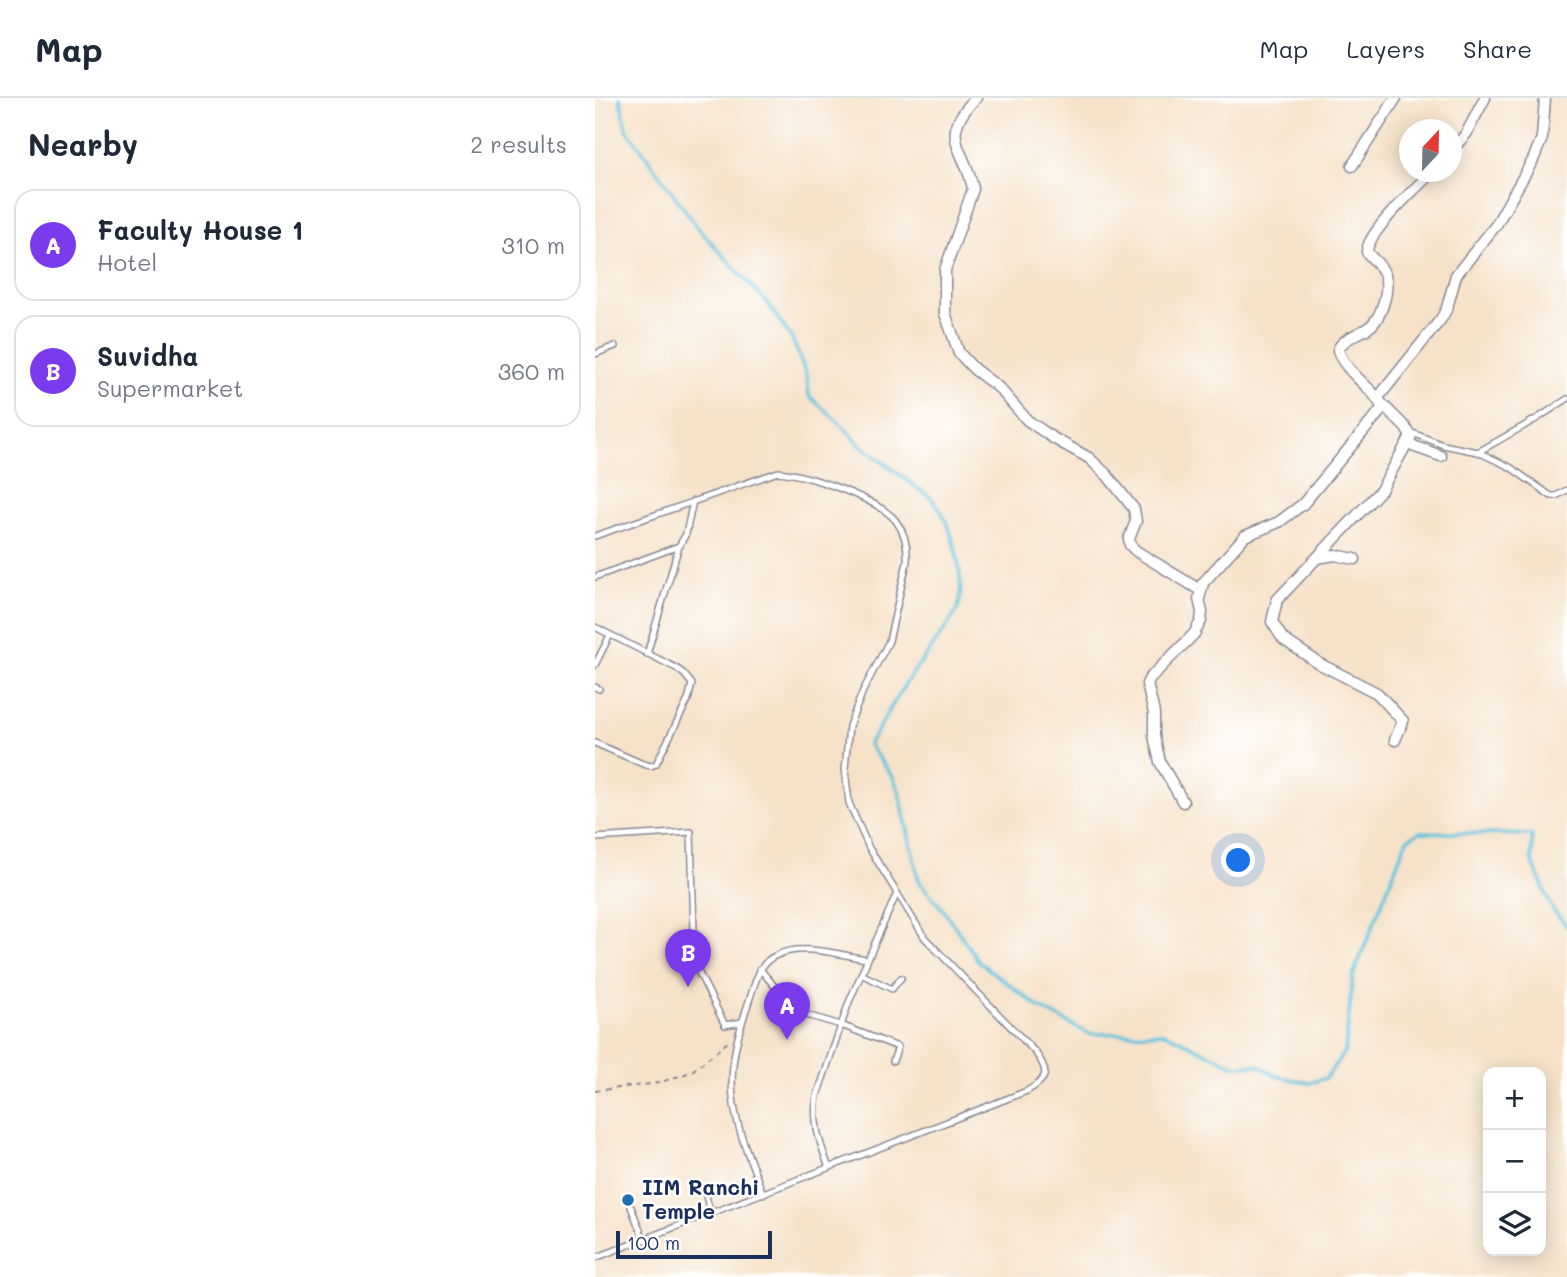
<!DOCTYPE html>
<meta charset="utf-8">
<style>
:root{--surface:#fff;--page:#f6f6f7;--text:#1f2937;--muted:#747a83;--line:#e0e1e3;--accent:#7c3aed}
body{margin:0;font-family:Mali,sans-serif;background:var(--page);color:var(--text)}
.controls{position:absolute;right:21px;bottom:21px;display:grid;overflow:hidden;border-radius:14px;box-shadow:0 4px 18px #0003}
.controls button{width:63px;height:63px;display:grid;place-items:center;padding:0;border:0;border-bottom:2px solid var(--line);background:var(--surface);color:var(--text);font:35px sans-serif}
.compass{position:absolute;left:804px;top:21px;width:63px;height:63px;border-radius:50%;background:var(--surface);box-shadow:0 4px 18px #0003;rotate:22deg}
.scale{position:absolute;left:21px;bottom:18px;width:156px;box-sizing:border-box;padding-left:7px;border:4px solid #1b2f5e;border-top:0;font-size:19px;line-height:24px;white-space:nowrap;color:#1b2f5e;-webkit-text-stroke:5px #fff;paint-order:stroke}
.you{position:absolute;left:644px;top:763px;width:24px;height:24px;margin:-18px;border:5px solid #fff;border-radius:50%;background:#1a73e8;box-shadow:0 0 0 10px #1a73e833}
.badge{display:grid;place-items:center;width:46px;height:46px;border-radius:50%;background:var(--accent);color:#fff;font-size:23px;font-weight:700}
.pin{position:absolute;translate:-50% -58px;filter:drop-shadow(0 2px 4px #0008)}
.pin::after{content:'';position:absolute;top:37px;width:24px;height:21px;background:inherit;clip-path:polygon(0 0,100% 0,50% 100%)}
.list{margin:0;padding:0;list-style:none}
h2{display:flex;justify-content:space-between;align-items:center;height:91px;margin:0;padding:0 28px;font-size:30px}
h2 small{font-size:23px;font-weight:400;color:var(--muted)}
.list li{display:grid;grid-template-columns:46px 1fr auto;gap:21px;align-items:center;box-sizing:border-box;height:112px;margin:0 14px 14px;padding:0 14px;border:2px solid var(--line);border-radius:21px}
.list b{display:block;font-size:26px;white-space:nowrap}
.list p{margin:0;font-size:23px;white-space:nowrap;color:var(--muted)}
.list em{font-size:23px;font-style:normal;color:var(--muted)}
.icon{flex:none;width:38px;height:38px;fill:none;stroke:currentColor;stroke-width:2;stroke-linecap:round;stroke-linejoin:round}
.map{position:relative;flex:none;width:972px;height:1179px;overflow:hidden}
header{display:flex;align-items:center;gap:42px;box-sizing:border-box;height:98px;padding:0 35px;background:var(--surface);border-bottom:2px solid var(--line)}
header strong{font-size:33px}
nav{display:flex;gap:38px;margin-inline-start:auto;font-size:24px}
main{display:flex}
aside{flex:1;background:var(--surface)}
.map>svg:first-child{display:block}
</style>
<header>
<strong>Map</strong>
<nav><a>Map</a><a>Layers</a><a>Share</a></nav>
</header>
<main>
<aside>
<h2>Nearby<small>2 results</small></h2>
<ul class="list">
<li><span class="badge">A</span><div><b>Faculty House 1</b><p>Hotel</p></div><em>310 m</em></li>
<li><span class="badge">B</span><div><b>Suvidha</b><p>Supermarket</p></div><em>360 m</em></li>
</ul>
</aside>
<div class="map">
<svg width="972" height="1179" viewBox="0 0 972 1179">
<rect width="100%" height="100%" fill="#fff"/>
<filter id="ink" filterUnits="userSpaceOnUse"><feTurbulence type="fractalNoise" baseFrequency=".0143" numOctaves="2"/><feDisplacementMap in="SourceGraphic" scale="14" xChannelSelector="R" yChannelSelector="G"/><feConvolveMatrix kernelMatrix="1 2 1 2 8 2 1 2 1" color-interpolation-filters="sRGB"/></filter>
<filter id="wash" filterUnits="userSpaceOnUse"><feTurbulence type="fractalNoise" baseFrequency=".00686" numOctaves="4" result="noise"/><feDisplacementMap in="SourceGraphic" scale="28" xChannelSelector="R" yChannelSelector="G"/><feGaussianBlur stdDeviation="1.57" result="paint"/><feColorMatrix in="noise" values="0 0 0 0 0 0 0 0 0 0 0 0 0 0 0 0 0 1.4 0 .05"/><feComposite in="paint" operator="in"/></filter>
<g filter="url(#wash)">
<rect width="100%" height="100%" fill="#f6e2c9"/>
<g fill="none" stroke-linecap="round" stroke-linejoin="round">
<path stroke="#5dc2db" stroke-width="3.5" d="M25 0 31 30 103 130 174 207 197 241 212 278 214 298 248 328 265 347 336 400C357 421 370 478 364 507 362 519 322 568 313 582 301 600 290 620 279 638L273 646 298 679 304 693 324 783 350 814 384 864 444 909 494 936 570 935 640 968 663 967 681 978 714 985 731 980 750 953 758 878 812 741 825 734 937 737V763L958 812 972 828"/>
</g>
</g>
<g filter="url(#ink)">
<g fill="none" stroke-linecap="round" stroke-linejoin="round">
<g stroke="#888894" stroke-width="8">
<g id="service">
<polyline points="0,256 20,248"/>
<polyline points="815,334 848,347 883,354 915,369 956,398 961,398 972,392"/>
<polyline points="883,354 943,320 972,301"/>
<path d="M0 438 183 374C211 376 284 401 301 423 310 435 313 450 312 464L294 543 268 593 254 628 250 671 254 705 274 750 330 840 440 954C455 974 453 981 432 993L0 1160"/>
<polyline points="0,479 84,448 91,436 98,403"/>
<polyline points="0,529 81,570 89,576 97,586 93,602 61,666 56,668 48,666 0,645"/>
<polyline points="52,556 84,448"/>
<polyline points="0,567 15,537"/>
<polyline points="0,589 4,591"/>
<polyline points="0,740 96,734 100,867 130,927 147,924"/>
<polyline points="165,871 201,914 246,927 303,949 298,963"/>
<polyline points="266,876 297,891 306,880"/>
<path d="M234 1070C225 1045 217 1025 222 998L254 904 302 795"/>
<path d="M168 1096C157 1065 141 1032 138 999 134 965 144 932 155 900 161 883 164 864 182 857 208 845 245 857 272 861"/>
<polyline points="111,1098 116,1116"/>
<polyline points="36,1109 49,1142"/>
</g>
</g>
<g stroke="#888894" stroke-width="13">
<g id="minor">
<path d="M381 0C341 40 371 50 378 91L350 172V215L364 255 379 271 404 290 432 322 458 340 494 360 512 377 539 411 541 423 534 441 535 447 541 453 605 492"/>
<polyline points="856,53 871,36 890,0"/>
<polyline points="757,68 801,0"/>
<polyline points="782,301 846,221 852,210 861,177 901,127 938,62 947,40 950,0"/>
<polyline points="786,305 810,329 816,338 786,392 682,502 677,524 688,541 725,566 782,595 808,623 800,642"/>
<polyline points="812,346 846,358"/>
<polyline points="722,460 740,457 760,461"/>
<path d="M588 704 565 664 559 638V615L552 586 555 580 599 536 606 523 607 514 604 501 608 485 650 438 684 424 708 406 787 311C784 293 750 276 743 252 748 240 762 237 773 230 786 222 796 190 789 175 786 167 777 161 772 154 772 134 822 89 837 74"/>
</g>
</g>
<polyline stroke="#888894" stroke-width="2" stroke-dasharray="5 5" stroke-linecap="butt" points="0,993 63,985 96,974 133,944"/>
<use href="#service" stroke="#fff" stroke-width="5"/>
<use href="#minor" stroke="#fff" stroke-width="10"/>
</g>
</g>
<circle fill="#1f6fb2" stroke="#fff" stroke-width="2.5" cx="33" cy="1102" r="7"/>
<g text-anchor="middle" stroke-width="5" stroke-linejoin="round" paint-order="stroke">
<g font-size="21" font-weight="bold" fill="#1b2f5e" stroke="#fff" text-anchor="start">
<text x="47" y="1097">IIM Ranchi<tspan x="47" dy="24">Temple</tspan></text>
</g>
</g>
</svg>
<div class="controls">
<button>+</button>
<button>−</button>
<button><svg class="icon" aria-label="layers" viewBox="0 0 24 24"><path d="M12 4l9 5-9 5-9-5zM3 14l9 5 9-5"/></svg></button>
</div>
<svg class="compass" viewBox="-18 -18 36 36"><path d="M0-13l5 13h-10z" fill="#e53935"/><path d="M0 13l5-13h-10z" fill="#747a83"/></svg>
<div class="scale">100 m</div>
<div class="you"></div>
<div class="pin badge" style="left:192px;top:942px">A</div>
<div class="pin badge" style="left:93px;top:889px">B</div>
</div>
</main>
